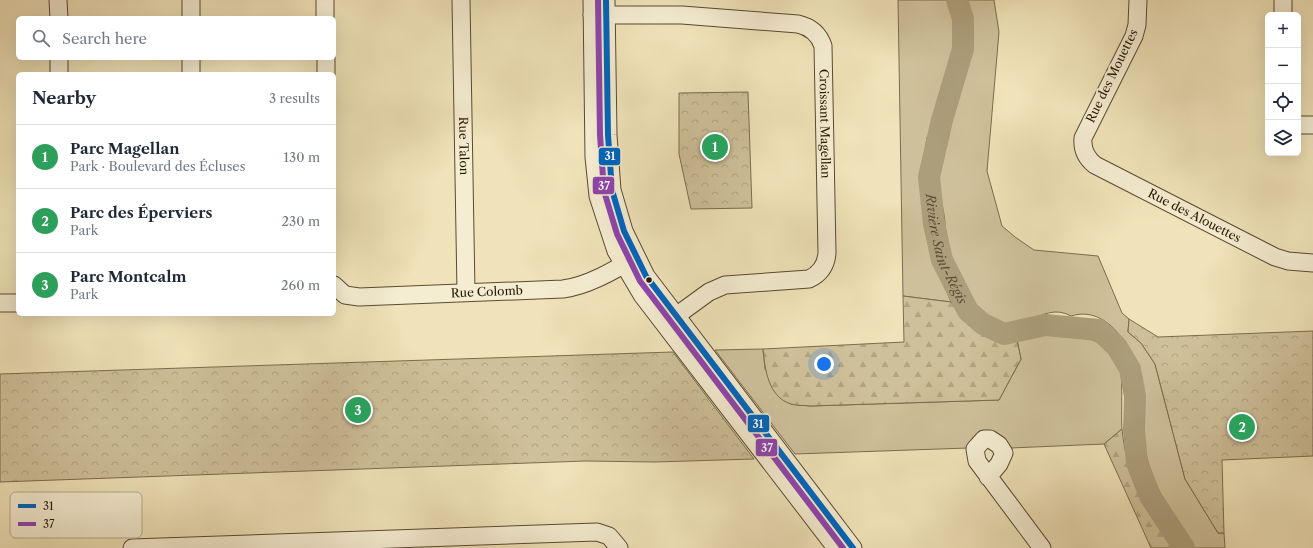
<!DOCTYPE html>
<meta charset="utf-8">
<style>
:root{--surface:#fff;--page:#f6f6f7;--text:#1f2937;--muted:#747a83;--line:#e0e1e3;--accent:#0f766e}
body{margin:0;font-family:"Libre Caslon Text",serif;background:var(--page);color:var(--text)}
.controls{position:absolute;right:12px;top:12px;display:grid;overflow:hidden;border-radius:6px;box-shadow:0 4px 16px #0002}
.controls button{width:36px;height:36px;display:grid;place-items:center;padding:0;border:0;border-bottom:1px solid var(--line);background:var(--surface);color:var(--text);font:20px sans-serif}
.you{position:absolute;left:824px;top:364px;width:14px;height:14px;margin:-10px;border:3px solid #fff;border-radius:50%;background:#1a73e8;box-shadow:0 0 0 6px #1a73e833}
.badge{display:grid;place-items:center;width:26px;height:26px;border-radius:50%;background:var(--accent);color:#fff;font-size:13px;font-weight:700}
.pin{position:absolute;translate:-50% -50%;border:2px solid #fff;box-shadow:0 1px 4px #0006}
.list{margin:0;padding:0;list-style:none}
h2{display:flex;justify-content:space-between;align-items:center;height:52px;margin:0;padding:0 16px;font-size:17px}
h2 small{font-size:13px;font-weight:400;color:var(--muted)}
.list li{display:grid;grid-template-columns:26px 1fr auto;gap:12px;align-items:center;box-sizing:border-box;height:64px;padding:0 16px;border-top:1px solid var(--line)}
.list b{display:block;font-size:15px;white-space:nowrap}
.list p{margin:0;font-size:13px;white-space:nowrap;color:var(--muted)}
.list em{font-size:13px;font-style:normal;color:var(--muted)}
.icon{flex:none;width:22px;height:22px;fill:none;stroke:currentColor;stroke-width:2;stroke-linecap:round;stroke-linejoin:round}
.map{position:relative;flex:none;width:1313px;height:548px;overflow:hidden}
.search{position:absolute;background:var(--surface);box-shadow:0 4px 16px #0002;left:16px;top:16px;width:320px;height:44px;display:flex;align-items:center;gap:10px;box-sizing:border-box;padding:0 14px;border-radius:6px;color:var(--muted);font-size:15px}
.panel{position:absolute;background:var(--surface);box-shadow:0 4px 16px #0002;left:16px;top:72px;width:320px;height:244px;border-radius:6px}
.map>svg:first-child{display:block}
</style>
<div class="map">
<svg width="1313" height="548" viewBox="0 0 1313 548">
<defs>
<pattern id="forest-firs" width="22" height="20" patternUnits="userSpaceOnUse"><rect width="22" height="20" fill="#cec09a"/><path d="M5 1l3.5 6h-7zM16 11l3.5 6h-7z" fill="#b1a483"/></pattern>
<pattern id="park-crowns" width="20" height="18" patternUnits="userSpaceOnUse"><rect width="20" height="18" fill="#cec09a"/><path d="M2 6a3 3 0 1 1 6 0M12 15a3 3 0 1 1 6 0" fill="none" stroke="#b1a483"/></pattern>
</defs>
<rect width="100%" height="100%" fill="#f0e3b9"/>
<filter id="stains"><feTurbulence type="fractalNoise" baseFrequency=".005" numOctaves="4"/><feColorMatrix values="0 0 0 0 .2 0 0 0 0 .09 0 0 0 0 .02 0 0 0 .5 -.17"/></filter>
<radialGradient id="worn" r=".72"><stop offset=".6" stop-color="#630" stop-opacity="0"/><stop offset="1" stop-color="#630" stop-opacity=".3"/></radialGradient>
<g fill="#cec09a" stroke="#7b6c4f">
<polygon points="898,0 949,0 953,6 958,17 958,49 952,67 941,91 934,129 927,137 926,145 928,157 925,172 927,220 935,261 944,277 946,290 951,302 903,296"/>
<path d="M965 0H994L999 32 987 171 1002 226 1015 237 1034 250 1098 256 1122 313 1129 319 1128 332 1141 343 1155 364 1185 479 1218 533H1224L1225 548H1193C1174 522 1158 493 1148 462 1144 447 1141 430 1140 414 1140 404 1143 393 1141 384 1136 352 1109 304 1071 316 1040 299 1021 343 986 319 972 309 974 299 966 287 958 276 949 266 944 254 941 244 945 239 945 230 946 209 935 186 937 164 938 153 942 143 946 132 957 97 982 36 965 0Z"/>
<path d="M1053 334C1080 334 1109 339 1120 367 1123 375 1121 417 1122 429L1104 444 1011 448C1002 429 974 422 968 448L795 454 715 350 763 349 765 369 791 404 810 406 999 400 1021 359 1017 340Z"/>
</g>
<g fill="url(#forest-firs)" stroke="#7b6c4f">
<path d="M903 296 951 302 964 319 992 338 1017 340 1021 359 999 400 810 406C804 405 796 406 791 404 768 397 765 369 763 349L904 342Z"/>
<path d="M1122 429C1127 479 1147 507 1173 548H1151L1104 444Z"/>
</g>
<g fill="url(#park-crowns)" stroke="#7b6c4f">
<polygon points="748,92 752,208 691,209 679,154 679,93"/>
<polygon points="1129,319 1158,337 1313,331 1313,456 1222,460 1224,533 1218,533 1185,479 1155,364 1141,343 1128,332"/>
<polygon points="673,352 754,459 655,462 585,461 0,482 0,374"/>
</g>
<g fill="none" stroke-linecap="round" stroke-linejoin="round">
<path stroke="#ac9e7b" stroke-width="22" id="s1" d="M957 0 963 19V49L942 120 929 177 934 224 942 260 968 311 983 324 1004 334 1045 325 1099 330 1117 347 1130 369 1135 396 1134 430 1137 463 1150 496 1184 548"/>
<g stroke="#5a4a31" stroke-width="19">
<g id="minor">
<polyline points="58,0 59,18"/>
<polyline points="191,0 191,18"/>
<polyline points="325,0 325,18"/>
<path id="s2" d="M461 0 466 292"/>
<polyline points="592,0 594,157 598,196 616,251 642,295 836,548"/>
<polyline points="606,0 608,135 612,190 624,231 646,276 853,548"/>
<path id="s3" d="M1138 0 1137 25 1134 36 1083 138C1082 149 1086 158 1095 165L1275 257 1288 261 1313 263"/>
<polyline points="1283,0 1283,15"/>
<path id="s4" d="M592 15H682L798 24C811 27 819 34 823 46L827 253C826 266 820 274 809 279L725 285 709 292 665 324"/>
<polyline points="59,58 59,74"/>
<polyline points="191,58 191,74"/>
<polyline points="326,58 326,74"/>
<polyline points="1298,125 1313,125"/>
<path id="s5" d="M334 285 345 295 359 297 563 289C587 286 613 271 633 259"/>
<polyline points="0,303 18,303"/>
<polyline points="988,477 999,464 1004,453 999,445 990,439 984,439 975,449 977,461 1042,548"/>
<polyline points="132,548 597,532 609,536 619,548"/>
</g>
</g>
<use href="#minor" stroke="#f5edd2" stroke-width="17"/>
<g stroke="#f5edd2" stroke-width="9">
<polyline id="bus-1" points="606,0 608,135 612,190 624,231 646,276 853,548"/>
</g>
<g stroke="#f5edd2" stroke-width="9">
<polyline id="bus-2" points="598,0 600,135 604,191 617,234 640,281 843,548"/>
</g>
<use href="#bus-1" stroke="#0065bd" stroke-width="6"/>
<use href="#bus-2" stroke="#8e44ad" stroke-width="6"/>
</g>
<circle fill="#281704" stroke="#f5edd2" stroke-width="1.5" cx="649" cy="280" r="3.5"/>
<g text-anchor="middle" stroke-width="4" stroke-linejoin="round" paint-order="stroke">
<g font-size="12" fill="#281704" stroke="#f5edd2">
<text transform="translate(1112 76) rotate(-64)" y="4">Rue des Mouettes</text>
<text dy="4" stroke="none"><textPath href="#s4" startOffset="319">Croissant Magellan</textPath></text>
<text dy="4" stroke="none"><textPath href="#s2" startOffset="146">Rue Talon</textPath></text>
<text dy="4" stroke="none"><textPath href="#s3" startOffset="293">Rue des Alouettes</textPath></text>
<text dy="4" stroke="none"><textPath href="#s5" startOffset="157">Rue Colomb</textPath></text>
</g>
<g font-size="13" font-style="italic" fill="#5d4d34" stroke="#f5edd2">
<text dy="5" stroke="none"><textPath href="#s1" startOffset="257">Rivière Saint-Régis</textPath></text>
</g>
</g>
<rect x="10" y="492" width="132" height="46" rx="6" fill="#f5edd2" stroke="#b8ad94" stroke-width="1"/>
<rect x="18" y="504" width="18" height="4" fill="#0065bd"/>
<rect x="18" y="522" width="18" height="4" fill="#8e44ad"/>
<g font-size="11" fill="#281704">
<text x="43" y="510">31</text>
<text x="43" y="528">37</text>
</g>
<g stroke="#f5edd2" stroke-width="1.5">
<rect x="598" y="147" width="23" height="19" rx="4" fill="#0065bd"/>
<rect x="592" y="176" width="23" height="19" rx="4" fill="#8e44ad"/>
<rect x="747" y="414" width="23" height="19" rx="4" fill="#0065bd"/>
<rect x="755" y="438" width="23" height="19" rx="4" fill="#8e44ad"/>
</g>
<g font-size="11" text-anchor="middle" font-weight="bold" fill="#fff">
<text x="610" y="160">31</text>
<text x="604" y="190">37</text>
<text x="758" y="428">31</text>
<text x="767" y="452">37</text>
</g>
<rect width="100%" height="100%" filter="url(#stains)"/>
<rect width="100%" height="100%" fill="url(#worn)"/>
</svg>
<div class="controls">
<button>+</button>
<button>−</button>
<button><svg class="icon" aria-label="locate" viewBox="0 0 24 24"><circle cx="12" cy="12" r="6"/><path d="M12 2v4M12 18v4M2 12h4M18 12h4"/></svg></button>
<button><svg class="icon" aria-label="layers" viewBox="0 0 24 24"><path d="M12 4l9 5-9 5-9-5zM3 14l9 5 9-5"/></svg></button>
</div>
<div class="you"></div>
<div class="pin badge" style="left:715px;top:147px;background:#2e9e5b">1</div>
<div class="pin badge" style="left:1242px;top:427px;background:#2e9e5b">2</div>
<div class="pin badge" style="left:358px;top:410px;background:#2e9e5b">3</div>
<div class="search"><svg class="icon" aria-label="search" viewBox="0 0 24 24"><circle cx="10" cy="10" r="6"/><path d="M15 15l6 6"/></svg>Search here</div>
<section class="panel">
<h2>Nearby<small>3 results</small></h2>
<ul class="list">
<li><span class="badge" style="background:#2e9e5b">1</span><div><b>Parc Magellan</b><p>Park · Boulevard des Écluses</p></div><em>130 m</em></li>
<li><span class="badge" style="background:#2e9e5b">2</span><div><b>Parc des Éperviers</b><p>Park</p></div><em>230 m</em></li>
<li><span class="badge" style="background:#2e9e5b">3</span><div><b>Parc Montcalm</b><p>Park</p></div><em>260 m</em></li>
</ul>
</section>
</div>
